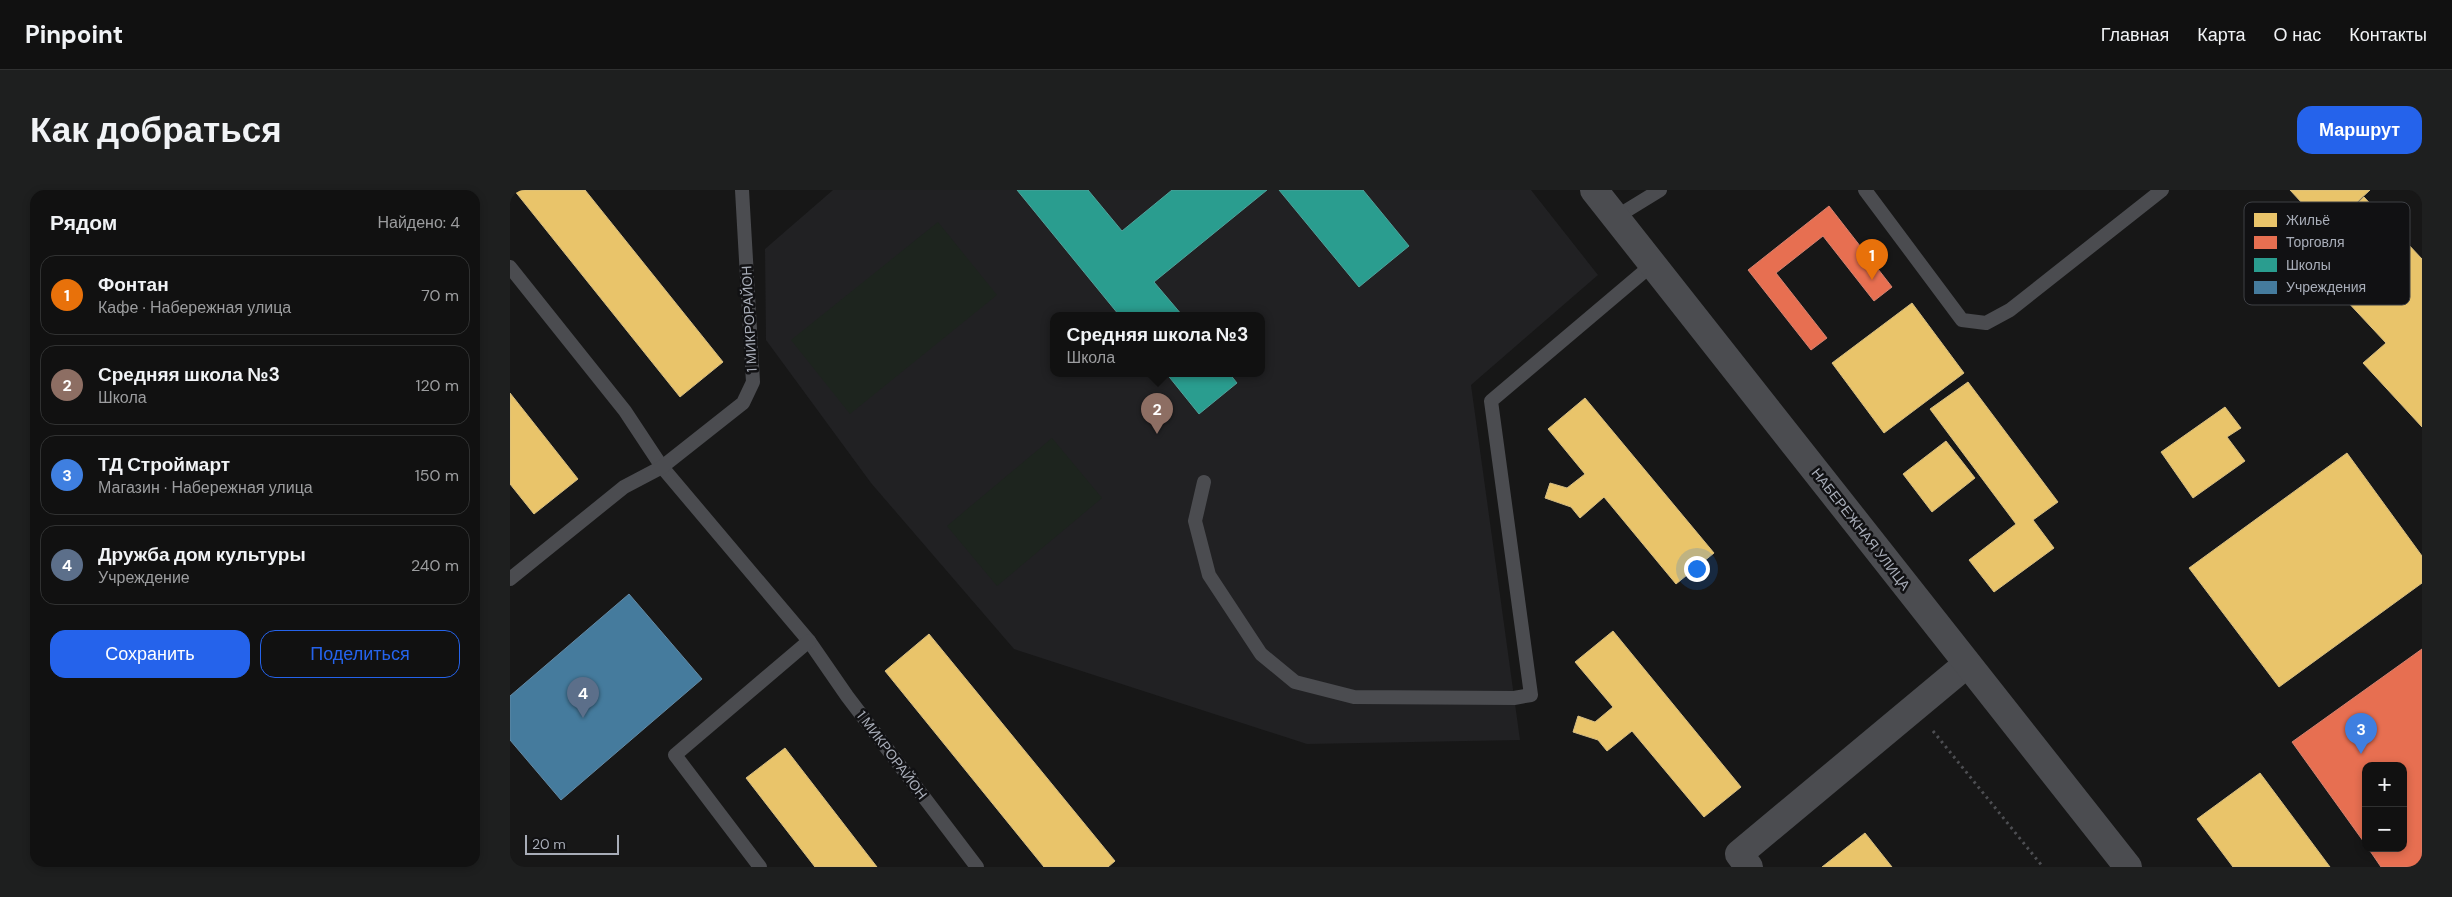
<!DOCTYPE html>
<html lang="ru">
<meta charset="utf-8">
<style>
:root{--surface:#111;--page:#1e1f1f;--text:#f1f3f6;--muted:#9c9d9f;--line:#303131;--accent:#2563eb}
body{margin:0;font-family:"DM Sans",sans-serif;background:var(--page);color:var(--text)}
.controls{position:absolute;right:15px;bottom:15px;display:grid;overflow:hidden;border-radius:10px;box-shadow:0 2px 8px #0003}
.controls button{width:45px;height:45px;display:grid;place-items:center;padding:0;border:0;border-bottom:1px solid var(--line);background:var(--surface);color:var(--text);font:25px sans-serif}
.scale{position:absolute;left:15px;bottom:12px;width:94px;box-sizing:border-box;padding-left:5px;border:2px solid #a8adb8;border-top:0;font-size:14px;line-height:18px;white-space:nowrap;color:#a8adb8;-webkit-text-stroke:4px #111113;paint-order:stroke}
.you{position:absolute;left:1186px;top:378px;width:18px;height:18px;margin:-12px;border:4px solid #fff;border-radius:50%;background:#1a73e8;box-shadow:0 0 0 8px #1a73e833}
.badge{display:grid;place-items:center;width:32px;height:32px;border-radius:50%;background:var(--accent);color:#fff;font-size:16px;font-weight:700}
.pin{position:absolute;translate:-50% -41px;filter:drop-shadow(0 1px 2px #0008)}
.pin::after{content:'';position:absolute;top:26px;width:18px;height:15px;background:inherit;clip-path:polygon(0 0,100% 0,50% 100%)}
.popup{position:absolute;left:540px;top:122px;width:215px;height:65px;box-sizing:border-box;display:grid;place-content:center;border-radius:10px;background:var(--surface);filter:drop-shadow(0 1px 4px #0005);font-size:16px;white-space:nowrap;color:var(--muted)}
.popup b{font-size:19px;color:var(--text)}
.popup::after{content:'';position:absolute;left:50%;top:100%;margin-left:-10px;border:10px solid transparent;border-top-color:var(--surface)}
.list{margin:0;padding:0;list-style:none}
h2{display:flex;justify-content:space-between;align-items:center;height:65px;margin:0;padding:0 20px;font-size:21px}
h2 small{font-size:16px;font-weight:400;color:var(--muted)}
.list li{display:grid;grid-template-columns:32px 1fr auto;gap:15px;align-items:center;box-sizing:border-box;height:80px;margin:0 10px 10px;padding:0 10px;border:1px solid var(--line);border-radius:15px}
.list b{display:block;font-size:19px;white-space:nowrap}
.list p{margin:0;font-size:16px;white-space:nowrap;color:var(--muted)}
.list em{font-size:16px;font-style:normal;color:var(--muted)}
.actions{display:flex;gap:10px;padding:15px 20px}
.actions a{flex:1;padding:11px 0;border:1px solid var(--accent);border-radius:15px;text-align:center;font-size:18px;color:var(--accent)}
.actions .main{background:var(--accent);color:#fff}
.map{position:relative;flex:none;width:1912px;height:677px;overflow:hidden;border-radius:15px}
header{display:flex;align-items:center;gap:30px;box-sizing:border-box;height:70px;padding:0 25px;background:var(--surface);border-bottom:1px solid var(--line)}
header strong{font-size:24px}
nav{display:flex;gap:28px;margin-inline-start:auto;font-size:18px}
.intro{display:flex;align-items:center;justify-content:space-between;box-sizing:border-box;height:120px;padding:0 30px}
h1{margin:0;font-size:35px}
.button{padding:12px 22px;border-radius:15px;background:var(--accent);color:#fff;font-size:18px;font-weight:700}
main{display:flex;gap:30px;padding:0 30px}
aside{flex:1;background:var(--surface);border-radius:15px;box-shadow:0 2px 8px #0003}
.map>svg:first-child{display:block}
</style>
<header>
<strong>Pinpoint</strong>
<nav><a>Главная</a><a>Карта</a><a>О нас</a><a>Контакты</a></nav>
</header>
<div class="intro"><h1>Как добраться</h1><a class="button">Маршрут</a></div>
<main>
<aside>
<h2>Рядом<small>Найдено: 4</small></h2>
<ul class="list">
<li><span class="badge" style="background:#e8710a">1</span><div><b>Фонтан</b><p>Кафе · Набережная улица</p></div><em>70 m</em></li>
<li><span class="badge" style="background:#8d6e63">2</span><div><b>Средняя школа №3</b><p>Школа</p></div><em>120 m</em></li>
<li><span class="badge" style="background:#3f7fe0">3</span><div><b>ТД Строймарт</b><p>Магазин · Набережная улица</p></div><em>150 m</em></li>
<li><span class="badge" style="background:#5c6f8a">4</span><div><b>Дружба дом культуры</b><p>Учреждение</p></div><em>240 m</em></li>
</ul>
<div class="actions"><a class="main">Сохранить</a><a>Поделиться</a></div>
</aside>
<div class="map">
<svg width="1912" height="677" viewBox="0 0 1912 677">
<rect width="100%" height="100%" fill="#171717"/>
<path fill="#212123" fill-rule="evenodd" d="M323 0H1021L1088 85 961 195 1010 550 797 554 504 459 361 293 256 150 255 59ZM543 125H751V183H543Z"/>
<g fill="#1d241e">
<polygon points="428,32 487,105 340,224 281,150"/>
<polygon points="542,248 592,308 487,396 437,336"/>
</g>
<g fill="#e9c46a" stroke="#d6bd81">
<polygon points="4,0 75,0 213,172 170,207"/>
<polygon points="1780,0 1860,0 1817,40"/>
<polygon points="1854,7 1912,69 1912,237 1853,173 1876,153 1792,63"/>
<polygon points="1402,113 1454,183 1374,243 1322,173"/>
<polygon points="1458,192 1548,312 1523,330 1544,358 1484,402 1459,370 1506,334 1420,219"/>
<polygon points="0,203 68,289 24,324 0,294"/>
<polygon points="1075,208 1204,363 1166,394 1094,307 1070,328 1061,317 1035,308 1040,293 1057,298 1075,284 1038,239"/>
<polygon points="1715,217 1731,238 1717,247 1735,271 1683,308 1651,262"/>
<polygon points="1436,251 1465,288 1422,322 1393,284"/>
<polygon points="1837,263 1912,366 1912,393 1769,497 1679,378"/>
<polygon points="1103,441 1231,597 1194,627 1122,541 1097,561 1088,550 1063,542 1068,526 1085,532 1103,517 1065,472"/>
<polygon points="419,444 605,671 598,677 534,677 375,481"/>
<polygon points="275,558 367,677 305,677 236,588"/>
<polygon points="1750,583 1820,677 1723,677 1687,629"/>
<polygon points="1355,643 1382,677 1312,677"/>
</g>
<g fill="#e76f51" stroke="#d48270">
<polygon points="1319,16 1382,97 1364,111 1313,46 1266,83 1317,148 1301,160 1238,80"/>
<polygon points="1912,459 1912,677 1871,677 1858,658 1893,658 1893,576 1856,576 1856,655 1782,552"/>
</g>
<g fill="#2a9d8f" stroke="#50a29b">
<polygon points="507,0 578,0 612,41 662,0 757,0 644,92 672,125 609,125"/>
<polygon points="769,0 853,0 899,56 849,97"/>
<polygon points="656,183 719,183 727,193 689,224"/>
</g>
<polygon fill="#457b9d" stroke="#638aa5" points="119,404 192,489 51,610 0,550 0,506"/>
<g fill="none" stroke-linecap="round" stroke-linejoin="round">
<polyline stroke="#4d4e52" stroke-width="3" stroke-dasharray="2.5 4" stroke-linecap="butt" points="1423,541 1533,677"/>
<g stroke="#4b4c50" stroke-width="14">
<polyline points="1355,0 1452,130 1476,133 1500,120 1652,0"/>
<polyline points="1106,27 1150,0"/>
<polyline points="0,77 115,221 152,277 299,451 337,506 467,677"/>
<polyline points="694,292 685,331 699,385 751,464 785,492 844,507 1004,508 1021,505 981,211 1143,74"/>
<polyline points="0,389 114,297 152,277 233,213 243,192 232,0"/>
<polyline points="250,677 165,565 299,451"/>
</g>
<polyline stroke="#4b4c50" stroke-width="28" points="1239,677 1229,664 1457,474"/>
<polyline stroke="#4b4c50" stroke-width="28" points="1084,0 1618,677"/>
</g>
<g text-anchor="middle" stroke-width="5" stroke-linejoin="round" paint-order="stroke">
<g font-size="14" fill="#a8adb8" stroke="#111113">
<text transform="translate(239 129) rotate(-93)" y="5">1 МИКРОРАЙОН</text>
<text transform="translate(1351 339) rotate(52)" y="5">НАБЕРЕЖНАЯ УЛИЦА</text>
<text transform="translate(382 565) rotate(53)" y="5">1 МИКРОРАЙОН</text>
</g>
</g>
<rect x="1734" y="12" width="166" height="103" rx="8" fill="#111113" stroke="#3e4045" stroke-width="1"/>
<rect x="1744" y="23" width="23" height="14" fill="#e9c46a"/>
<rect x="1744" y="46" width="23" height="13" fill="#e76f51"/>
<rect x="1744" y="68" width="23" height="14" fill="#2a9d8f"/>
<rect x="1744" y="91" width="23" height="13" fill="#457b9d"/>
<g font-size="14" fill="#a8adb8">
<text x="1776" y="35">Жильё</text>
<text x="1776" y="57">Торговля</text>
<text x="1776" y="80">Школы</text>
<text x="1776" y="102">Учреждения</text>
</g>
</svg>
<div class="controls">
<button>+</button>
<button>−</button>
</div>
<div class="scale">20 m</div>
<div class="you"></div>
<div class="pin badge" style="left:1362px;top:90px;background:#e8710a">1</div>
<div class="pin badge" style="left:647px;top:244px;background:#8d6e63">2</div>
<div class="popup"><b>Средняя школа №3</b>Школа</div>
<div class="pin badge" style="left:1851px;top:564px;background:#3f7fe0">3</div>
<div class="pin badge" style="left:73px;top:528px;background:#5c6f8a">4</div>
</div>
</main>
